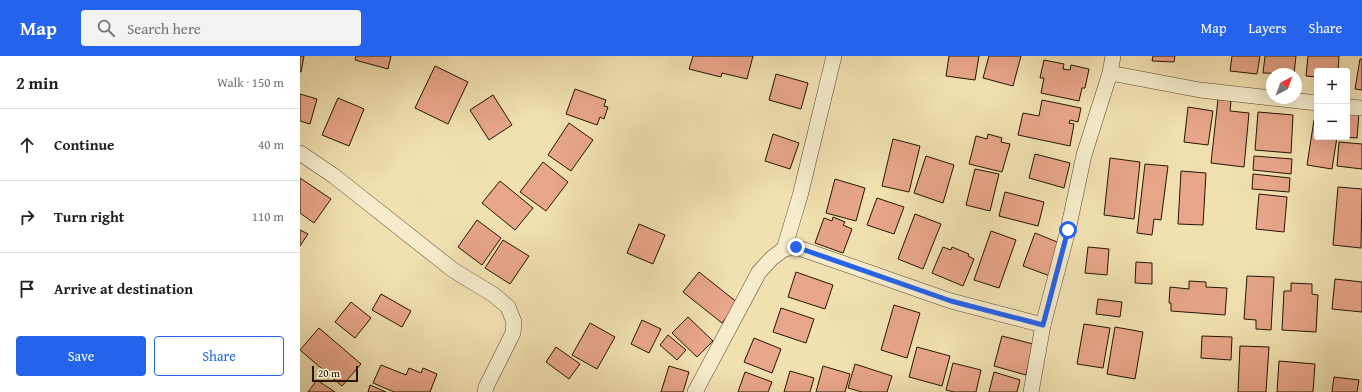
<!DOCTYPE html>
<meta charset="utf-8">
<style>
:root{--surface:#fff;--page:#f2f2f2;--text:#202124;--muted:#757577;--line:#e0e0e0;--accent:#2563eb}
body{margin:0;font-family:"Gentium Book Plus",serif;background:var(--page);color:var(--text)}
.controls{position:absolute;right:12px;top:12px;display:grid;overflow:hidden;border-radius:4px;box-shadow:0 4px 16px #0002}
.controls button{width:36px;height:36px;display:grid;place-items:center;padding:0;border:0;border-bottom:1px solid var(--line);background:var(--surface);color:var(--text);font:20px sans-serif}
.compass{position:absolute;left:966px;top:12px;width:36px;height:36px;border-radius:50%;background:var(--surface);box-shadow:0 4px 16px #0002;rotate:41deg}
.scale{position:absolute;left:12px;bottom:10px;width:46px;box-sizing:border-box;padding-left:4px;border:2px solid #251502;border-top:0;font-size:11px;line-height:14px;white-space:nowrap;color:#251502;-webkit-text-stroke:3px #f6eccc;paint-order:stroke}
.stop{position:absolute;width:12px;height:12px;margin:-9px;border:3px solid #2563eb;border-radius:50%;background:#fff}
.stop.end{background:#2563eb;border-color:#fff;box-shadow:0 1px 4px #0008}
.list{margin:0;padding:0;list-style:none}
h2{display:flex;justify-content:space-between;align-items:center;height:52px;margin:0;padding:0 16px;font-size:17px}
h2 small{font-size:13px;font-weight:400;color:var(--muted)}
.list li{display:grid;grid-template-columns:26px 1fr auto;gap:12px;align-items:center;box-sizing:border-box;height:72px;padding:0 16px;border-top:1px solid var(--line)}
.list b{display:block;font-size:15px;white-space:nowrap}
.list em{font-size:13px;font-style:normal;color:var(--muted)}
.actions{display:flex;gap:8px;padding:12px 16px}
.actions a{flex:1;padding:9px 0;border:1px solid var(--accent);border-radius:4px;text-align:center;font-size:14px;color:var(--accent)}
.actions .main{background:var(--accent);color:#fff}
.icon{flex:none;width:22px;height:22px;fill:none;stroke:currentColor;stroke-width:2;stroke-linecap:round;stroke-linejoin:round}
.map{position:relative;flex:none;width:1062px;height:336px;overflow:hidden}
header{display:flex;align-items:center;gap:24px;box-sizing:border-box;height:56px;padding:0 20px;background:var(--accent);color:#fff}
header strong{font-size:19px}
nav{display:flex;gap:22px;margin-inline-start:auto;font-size:14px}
.search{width:280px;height:36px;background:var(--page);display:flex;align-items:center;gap:10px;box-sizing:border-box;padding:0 14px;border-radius:4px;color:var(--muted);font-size:15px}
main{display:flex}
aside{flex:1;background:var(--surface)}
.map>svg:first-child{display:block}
</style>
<header>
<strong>Map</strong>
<div class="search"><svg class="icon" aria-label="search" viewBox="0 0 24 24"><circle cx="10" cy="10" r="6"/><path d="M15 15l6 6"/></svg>Search here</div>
<nav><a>Map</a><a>Layers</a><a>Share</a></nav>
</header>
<main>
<aside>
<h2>2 min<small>Walk · 150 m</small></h2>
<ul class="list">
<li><svg class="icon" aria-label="ahead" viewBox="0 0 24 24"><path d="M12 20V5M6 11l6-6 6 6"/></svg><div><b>Continue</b></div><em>40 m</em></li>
<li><svg class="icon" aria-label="right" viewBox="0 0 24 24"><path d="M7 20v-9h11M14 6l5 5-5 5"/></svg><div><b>Turn right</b></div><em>110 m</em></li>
<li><svg class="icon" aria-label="arrive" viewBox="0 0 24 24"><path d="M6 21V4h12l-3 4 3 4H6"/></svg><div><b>Arrive at destination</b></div></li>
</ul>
<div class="actions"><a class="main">Save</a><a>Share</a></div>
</aside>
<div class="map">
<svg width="1062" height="336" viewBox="0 0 1062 336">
<rect width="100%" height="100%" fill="#f1e1b1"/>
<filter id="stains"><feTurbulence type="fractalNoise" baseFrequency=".005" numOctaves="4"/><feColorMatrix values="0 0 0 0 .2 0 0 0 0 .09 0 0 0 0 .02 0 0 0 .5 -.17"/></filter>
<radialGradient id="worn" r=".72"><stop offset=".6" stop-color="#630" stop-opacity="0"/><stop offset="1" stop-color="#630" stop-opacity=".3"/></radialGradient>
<g fill="#e8a68a" stroke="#251502">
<polygon points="0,0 4,0 1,16 0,16"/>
<polygon points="56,0 91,0 88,13 55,4"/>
<polygon points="393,0 453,0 447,23 422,17 421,21 389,13"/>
<polygon points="649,0 679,0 675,24 646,20"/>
<polygon points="689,0 721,0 713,30 683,22"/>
<polygon points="853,0 875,0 874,6 852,5"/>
<polygon points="932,0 960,0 957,18 930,15"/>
<polygon points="965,0 996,0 994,18 963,17"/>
<polygon points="1008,0 1039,0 1038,15 1017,15 1017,21 1006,20"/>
<polygon points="1060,3 1062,3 1062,34 1055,33"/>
<polygon points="744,4 764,8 763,13 770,14 771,9 789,13 785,32 782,32 779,45 741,37 744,22 740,22"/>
<polygon points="135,10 168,26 148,68 115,52"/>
<polygon points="476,18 508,27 501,53 469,44"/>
<polygon points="275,33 306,44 304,50 308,51 304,63 300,61 297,69 266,58"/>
<polygon points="0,38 17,43 10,68 0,65"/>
<polygon points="193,39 212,69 189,84 170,54"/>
<polygon points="38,42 64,53 49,90 22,79"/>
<polygon points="918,43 931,45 930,55 949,57 944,111 911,107"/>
<polygon points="742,44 781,52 778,66 770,64 769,67 774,68 770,90 718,79 723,57 739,60"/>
<polygon points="888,51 913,55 908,89 884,86"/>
<polygon points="958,56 993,59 991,97 955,94"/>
<polygon points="1047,56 1059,57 1057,82 1042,81 1047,81"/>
<polygon points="1014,64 1017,65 1017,81 1037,81 1032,113 1007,109"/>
<polygon points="269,67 293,84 271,115 248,99"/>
<polygon points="473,78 499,87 490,113 465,105"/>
<polygon points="688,78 702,82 701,86 710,88 702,116 669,108 676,80 687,83"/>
<polygon points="593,83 620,90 609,136 582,130"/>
<polygon points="1039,86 1062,88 1062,113 1037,110"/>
<polygon points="735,98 770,107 764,132 729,122"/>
<polygon points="626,100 654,109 643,147 614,137"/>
<polygon points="954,100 992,103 991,118 953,114"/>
<polygon points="810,102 840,106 834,163 804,159"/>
<polygon points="243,106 268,126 246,155 220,136"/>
<polygon points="845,108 868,110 861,164 854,163 852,179 837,177"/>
<polygon points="675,113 699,118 690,155 666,149"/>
<polygon points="881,115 906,117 903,169 878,168"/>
<polygon points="953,118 990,122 989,136 952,133"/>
<polygon points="0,122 31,143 14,167 0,157"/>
<polygon points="535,123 565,132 556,165 526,157"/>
<polygon points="200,125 233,152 215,174 182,147"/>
<polygon points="1038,131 1062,133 1061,192 1033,189"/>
<polygon points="705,136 744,146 738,170 699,160"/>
<polygon points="959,138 987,141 984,176 956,173"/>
<polygon points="577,142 604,151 594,178 567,169"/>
<polygon points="615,158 641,168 623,213 598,203"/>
<polygon points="533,161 545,166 543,169 552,173 543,197 515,187 524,162 532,165"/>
<polygon points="177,164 201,182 182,209 158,191"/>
<polygon points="339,168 365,179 353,208 327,197"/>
<polygon points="0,174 8,178 0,190"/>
<polygon points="691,175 716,184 699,232 674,224"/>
<polygon points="735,177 762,188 750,220 723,210"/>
<polygon points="203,184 229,200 210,228 185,212"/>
<polygon points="643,191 651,194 652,191 669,198 668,200 674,203 663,230 632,217"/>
<polygon points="788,191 809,193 807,219 785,217"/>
<polygon points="836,206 852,207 852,228 835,227"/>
<polygon points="399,216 438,247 422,267 383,236"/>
<polygon points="496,216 533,229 525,253 488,241"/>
<polygon points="947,220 974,221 971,274 956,273 956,264 944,263"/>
<polygon points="1035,223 1062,226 1062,256 1032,253"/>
<polygon points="889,225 906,226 906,231 927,232 925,259 871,255 871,247 869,247 870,231 889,233"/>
<polygon points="991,227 1012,228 1012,238 1018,239 1016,276 982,274 984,235 991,235"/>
<polygon points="81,238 111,255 102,271 72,254"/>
<polygon points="798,243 822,246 820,261 796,258"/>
<polygon points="51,246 71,262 55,282 35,266"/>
<polygon points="594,249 620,257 607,302 581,294"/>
<polygon points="481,252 514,263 506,287 473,276"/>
<polygon points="388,261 413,285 397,301 372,277"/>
<polygon points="342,264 361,273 349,297 331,288"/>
<polygon points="290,267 315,281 297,313 272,299"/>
<polygon points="784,268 810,272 803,312 777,308"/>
<polygon points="815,271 843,276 835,323 807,318"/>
<polygon points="19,272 61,308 42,330 0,294"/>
<polygon points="368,279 386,294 377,304 360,289"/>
<polygon points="702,280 733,288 726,319 694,310"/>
<polygon points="902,280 932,281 931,304 901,302"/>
<polygon points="454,282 481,293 472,317 444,306"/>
<polygon points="940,290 969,291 966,336 938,336"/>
<polygon points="256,291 280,308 269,323 246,306"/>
<polygon points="617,291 650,300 642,330 609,321"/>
<polygon points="979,305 1015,308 1013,336 977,336"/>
<polygon points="653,307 681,314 676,336 654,336 646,334"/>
<polygon points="555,308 592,320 587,336 562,336 548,332"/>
<polygon points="81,309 106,319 109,312 121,317 123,312 137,318 130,336 94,336 73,327"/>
<polygon points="369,310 389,316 383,336 361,336"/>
<polygon points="523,310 550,318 545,336 516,336"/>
<polygon points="490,315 514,322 510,336 484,336"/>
<polygon points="445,316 472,326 468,336 438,336"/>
<polygon points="694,316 720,324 717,336 689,336"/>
<polygon points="1034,321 1059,324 1057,336 1032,336"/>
<polygon points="17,324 35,336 8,336"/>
<polygon points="70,329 86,336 68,336"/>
</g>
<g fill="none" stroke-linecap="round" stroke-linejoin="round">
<g stroke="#58482e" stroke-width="16">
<g id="street">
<polyline points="810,17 900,34 972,42"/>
<polyline points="973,42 1017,47"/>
<polyline points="1047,51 1062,52"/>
<polyline points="0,97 34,120 153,214 194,239 208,251 214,266 213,277 186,331 185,336"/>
<polyline points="484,193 500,140 534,0"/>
<polyline points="395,336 459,216 472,202 484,193 496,191 651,245 743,269"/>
<polyline points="731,336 743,269 768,174 784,99 810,17 813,0"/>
</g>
</g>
<use href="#street" stroke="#f6eccc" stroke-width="15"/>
</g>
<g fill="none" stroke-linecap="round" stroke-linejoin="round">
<polyline stroke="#2563eb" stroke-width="5" points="496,191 651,245 743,269 768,174"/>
</g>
<rect width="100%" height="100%" filter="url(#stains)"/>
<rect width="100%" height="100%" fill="url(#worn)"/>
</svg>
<div class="controls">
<button>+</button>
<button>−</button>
</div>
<svg class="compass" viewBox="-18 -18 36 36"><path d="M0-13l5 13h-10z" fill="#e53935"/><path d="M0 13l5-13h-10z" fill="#757577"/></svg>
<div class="scale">20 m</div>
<div class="stop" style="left:768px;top:174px"></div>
<div class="stop end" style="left:496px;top:191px"></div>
</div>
</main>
